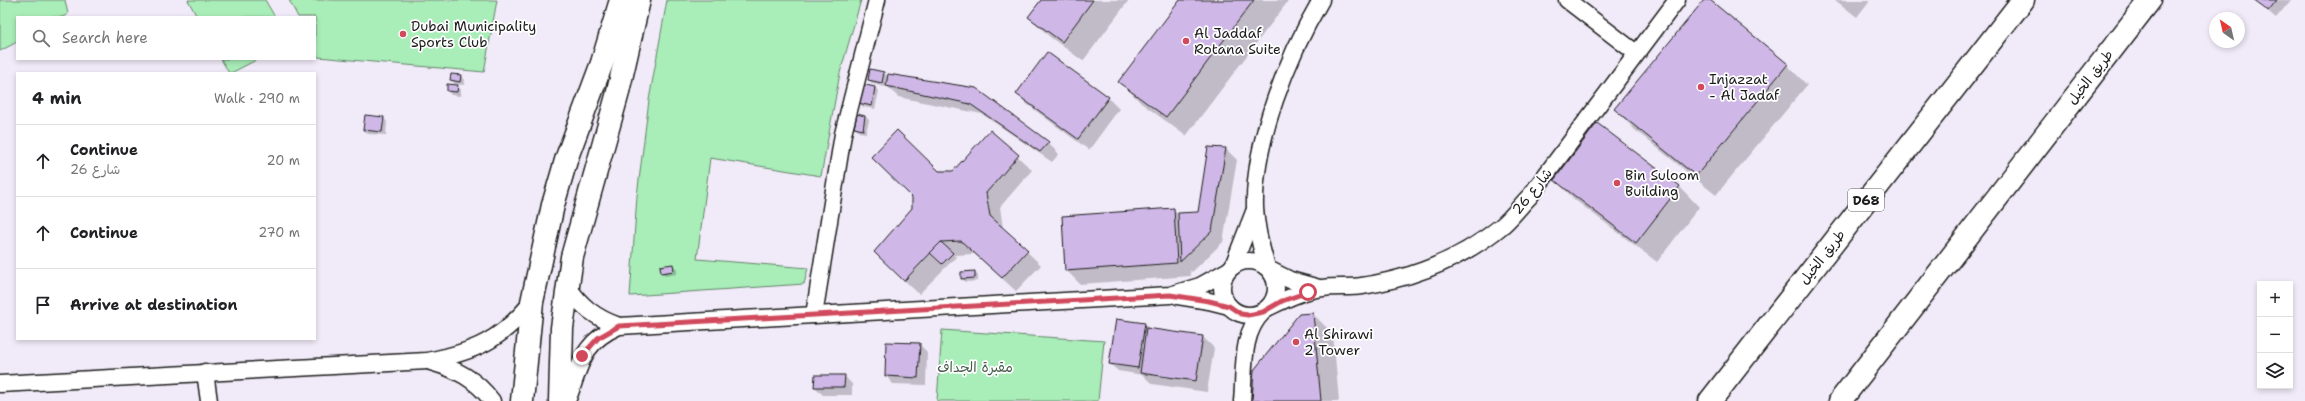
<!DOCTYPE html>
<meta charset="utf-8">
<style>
:root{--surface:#fff;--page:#f6f6f6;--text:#202124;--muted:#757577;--line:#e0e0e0}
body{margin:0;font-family:"Shantell Sans","Playpen Sans Arabic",sans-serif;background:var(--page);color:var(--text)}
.controls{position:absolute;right:12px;bottom:12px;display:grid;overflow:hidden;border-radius:0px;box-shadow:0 2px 6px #0003}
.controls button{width:36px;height:36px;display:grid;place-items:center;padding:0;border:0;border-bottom:1px solid var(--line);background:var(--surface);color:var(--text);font:20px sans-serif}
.compass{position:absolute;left:2209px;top:12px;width:36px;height:36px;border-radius:50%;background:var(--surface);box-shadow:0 2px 6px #0003;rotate:326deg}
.stop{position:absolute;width:12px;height:12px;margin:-9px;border:3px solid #d1495b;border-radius:50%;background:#fff}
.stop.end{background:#d1495b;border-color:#fff;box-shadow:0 1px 4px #0008}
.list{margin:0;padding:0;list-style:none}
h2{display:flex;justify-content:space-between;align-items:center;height:52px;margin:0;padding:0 16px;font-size:17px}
h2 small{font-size:13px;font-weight:400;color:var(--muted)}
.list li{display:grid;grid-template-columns:26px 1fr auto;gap:12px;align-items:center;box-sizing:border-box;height:72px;padding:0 16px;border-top:1px solid var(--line)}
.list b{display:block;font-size:15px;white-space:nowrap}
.list p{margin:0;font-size:13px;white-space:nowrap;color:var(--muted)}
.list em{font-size:13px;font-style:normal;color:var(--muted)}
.icon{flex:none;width:22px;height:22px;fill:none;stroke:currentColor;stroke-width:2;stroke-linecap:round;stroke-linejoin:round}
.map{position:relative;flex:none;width:2305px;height:401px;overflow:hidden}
.search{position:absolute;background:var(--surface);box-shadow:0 2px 6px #0003;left:16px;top:16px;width:300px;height:44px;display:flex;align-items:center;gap:10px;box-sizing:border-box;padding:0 14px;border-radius:0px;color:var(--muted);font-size:15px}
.panel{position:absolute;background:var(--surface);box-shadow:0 2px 6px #0003;left:16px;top:72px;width:300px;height:268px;border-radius:0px}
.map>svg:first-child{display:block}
</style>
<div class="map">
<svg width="2305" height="401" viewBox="0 0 2305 401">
<rect width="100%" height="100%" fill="#f1eaf8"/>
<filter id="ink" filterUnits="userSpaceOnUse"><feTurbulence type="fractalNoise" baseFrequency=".025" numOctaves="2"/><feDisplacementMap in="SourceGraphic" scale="8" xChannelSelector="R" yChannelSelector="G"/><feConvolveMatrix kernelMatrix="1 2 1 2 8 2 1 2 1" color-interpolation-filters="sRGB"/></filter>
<g filter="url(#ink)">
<g fill="#a9edb8" stroke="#62846a">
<polygon points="0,0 65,0 68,14 63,17 17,17 17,42 0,51"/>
<polygon points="188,0 265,0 275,17 197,17"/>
<polygon points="289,0 497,0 484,72 318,57 315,51 315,17 298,17"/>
<polygon points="667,0 861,0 840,73 821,176 710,158 697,259 808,268 804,284 630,296 637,196 649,100"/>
<polygon points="221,59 258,59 231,73 229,73"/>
<polygon points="942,330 1104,341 1098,401 937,401"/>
</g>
<g fill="#0003">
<polygon points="1042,0 1129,0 1083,61 1050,37 1029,17"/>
<polygon points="1181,0 1289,0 1186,136 1140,102 1120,81"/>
<polygon points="1705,0 1708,0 1787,65 1807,85 1716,195 1635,130 1615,109"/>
<polygon points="1835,0 1870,0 1857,17"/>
<polygon points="2255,0 2291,0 2276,18"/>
<polygon points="884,73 888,77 975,89 1048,143 1059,154 1052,162 982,114 898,97 886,85 885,87 873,84 869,80"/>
<polygon points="452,75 461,76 465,80 464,85 455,84 461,90 460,96 451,95 448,91 457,86 451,80"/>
<polygon points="862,85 875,87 879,91 875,109 863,107 859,103"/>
<polygon points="1017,94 1108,98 1119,109 1089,150 1028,105"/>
<polygon points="865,116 869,120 866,133 859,132 855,128"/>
<polygon points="384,118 387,122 386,135 368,134 364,130"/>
<polygon points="990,131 1032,170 1000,207 1003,229 1041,265 1016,291 975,254 954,255 956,257 919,294 889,266 913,208 939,172 954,172"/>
<polygon points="1226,149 1237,160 1223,242 1192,272 1190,270 1191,276 1080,284 1066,270 1173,210 1178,214 1198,213"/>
<polygon points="1555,180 1679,186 1699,207 1657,262 1575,200"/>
<polygon points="673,265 677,269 677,274 665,276 662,272"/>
<polygon points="975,272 978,276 978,281 965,282 962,278"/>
<polygon points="1313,314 1333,334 1339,401 1253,401"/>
<polygon points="1144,324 1150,329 1203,337 1214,348 1207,392 1152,384 1143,375 1118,371 1110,364"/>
<polygon points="919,344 927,352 926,385 893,384 886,376"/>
<polygon points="844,376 852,384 852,395 823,395 815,387"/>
</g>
<g fill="#cfb8e7" stroke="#1c1c1c">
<polygon points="1041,0 1093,0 1062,42 1028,17"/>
<polygon points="1180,0 1254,0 1166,117 1118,82"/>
<polygon points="1704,0 1710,0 1788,64 1696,176 1614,109"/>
<polygon points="2253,0 2277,0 2268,11"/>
<polygon points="1047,52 1109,97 1078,139 1016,94"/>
<polygon points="870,69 884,72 882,83 868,80"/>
<polygon points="451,74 461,75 460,82 450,80"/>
<polygon points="888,74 976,88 1049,142 1040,152 970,104 886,86"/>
<polygon points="447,84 458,85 457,92 447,91"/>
<polygon points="861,84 875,87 872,106 858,103"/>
<polygon points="857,114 865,116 863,130 854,128"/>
<polygon points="365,115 384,117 382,132 363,130"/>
<polygon points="1597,123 1680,186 1636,243 1554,180"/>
<polygon points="897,130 939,171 953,171 990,130 1019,155 986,193 990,216 1028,250 1002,278 961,241 941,242 904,281 874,252 912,208 912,197 871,157"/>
<polygon points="1208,147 1226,148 1212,231 1180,262 1178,213 1198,212"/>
<polygon points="1174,208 1177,263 1065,271 1062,216"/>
<polygon points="941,242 953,253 942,264 930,253"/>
<polygon points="673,264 674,271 661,273 660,266"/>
<polygon points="975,271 975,278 961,279 961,272"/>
<polygon points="1313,313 1321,401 1252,401 1254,370 1299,314"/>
<polygon points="1116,319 1145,323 1138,368 1109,364"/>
<polygon points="1146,328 1203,336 1196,381 1140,373"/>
<polygon points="886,342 920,343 918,378 885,376"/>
<polygon points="815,375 845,375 844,387 814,387"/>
</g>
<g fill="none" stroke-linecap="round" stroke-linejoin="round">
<g stroke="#1c1c1c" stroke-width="19">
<g id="street">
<polyline points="1567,0 1636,53"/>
<circle cx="1249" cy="288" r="27"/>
<polyline points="1233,266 1254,212"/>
<path d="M1267 267C1261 248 1256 228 1255 208 1253 142 1288 56 1321 0"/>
<polyline points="1270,270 1290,280 1319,288"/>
<path d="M567 285C580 306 596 318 619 326"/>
<polyline points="1178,296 1209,301 1229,306"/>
<path d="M1269 307C1286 299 1304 290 1323 288 1336 286 1349 288 1362 286 1414 278 1463 258 1503 225 1513 216 1521 205 1530 196L1677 0"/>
<polyline points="814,315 843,134 877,0"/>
<path d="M431 362C456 369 476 379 492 401"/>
<polyline points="205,372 209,401"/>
<path d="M0 384 427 361C475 352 501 340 532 302"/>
<path d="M567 401C581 366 580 343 619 326L1170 295 1200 286 1227 271"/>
<path d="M1242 401C1245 371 1240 334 1263 312"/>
</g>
</g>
<g stroke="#1c1c1c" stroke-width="25">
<g id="secondary">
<polyline points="522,401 532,302 553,205 567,157 602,63 621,0"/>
<polyline points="560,401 562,328 572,257 617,96 639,0"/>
</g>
</g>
<g stroke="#1c1c1c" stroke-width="25">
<g id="highway">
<polyline points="1710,401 2023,0"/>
<polyline points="1840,401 2150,0"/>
</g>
</g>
<use href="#street" stroke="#fff" stroke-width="16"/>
<use href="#secondary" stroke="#fff" stroke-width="22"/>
<use href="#highway" stroke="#fff" stroke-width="22"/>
</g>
</g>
<g fill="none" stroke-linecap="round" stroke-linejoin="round" filter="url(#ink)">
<polyline stroke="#d1495b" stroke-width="5" points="582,356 598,338 619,326 1170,295 1209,301 1229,306 1241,314 1248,315 1263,312 1282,301 1308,292"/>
</g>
<g fill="#d1495b" stroke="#fff" stroke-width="1.5">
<circle cx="403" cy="34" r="4"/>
<circle cx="1186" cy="41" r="4"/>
<circle cx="1701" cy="87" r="4"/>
<circle cx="1617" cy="183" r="4"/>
<circle cx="1296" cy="342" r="4"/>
</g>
<g text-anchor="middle" stroke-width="3.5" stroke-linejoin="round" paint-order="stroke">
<rect fill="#fff" stroke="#606060" stroke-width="1" x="1848" y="189" width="36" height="22" rx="3"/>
<g font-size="13" font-weight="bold" fill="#1c1c1c">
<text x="1866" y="205">D68</text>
</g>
<g font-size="14" fill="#1c1c1c" stroke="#fff" text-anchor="start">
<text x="411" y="31">Dubai Municipality<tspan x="411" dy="16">Sports Club</tspan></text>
<text x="1194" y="38">Al Jaddaf<tspan x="1194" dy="16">Rotana Suite</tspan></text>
<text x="1709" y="84">Injazzat<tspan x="1709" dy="16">- Al Jadaf</tspan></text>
<text x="1625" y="180">Bin Suloom<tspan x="1625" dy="16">Building</tspan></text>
<text x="1304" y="339">Al Shirawi<tspan x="1304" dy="16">2 Tower</tspan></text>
</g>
<g font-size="14" fill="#1c1c1c" stroke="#fff">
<text transform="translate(2090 77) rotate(-52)" y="5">طريق الخيل</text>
<text transform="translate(1532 191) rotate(-51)" y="5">شارع 26</text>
<text transform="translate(1822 257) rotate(-52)" y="5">طريق الخيل</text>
</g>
<g font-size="14" fill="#465b4b" stroke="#fff">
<text x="975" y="372">مقبرة الجداف</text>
</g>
</g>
</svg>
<div class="controls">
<button>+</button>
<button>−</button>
<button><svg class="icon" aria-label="layers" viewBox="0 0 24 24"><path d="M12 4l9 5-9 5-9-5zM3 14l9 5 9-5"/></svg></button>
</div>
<svg class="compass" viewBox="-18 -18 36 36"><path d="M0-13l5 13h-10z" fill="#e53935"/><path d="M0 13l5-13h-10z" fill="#757577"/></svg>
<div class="stop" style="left:1308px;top:292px"></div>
<div class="stop end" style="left:582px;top:356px"></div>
<div class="search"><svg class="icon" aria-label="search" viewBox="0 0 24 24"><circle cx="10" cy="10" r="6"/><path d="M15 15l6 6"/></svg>Search here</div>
<section class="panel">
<h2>4 min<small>Walk · 290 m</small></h2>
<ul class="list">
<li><svg class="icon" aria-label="ahead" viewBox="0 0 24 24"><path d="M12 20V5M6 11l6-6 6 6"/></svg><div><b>Continue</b><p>شارع 26</p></div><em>20 m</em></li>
<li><svg class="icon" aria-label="ahead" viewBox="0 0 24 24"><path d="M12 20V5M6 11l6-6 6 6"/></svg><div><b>Continue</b></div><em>270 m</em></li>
<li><svg class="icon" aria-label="arrive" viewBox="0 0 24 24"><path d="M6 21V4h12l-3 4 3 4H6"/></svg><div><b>Arrive at destination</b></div></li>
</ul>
</section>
</div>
